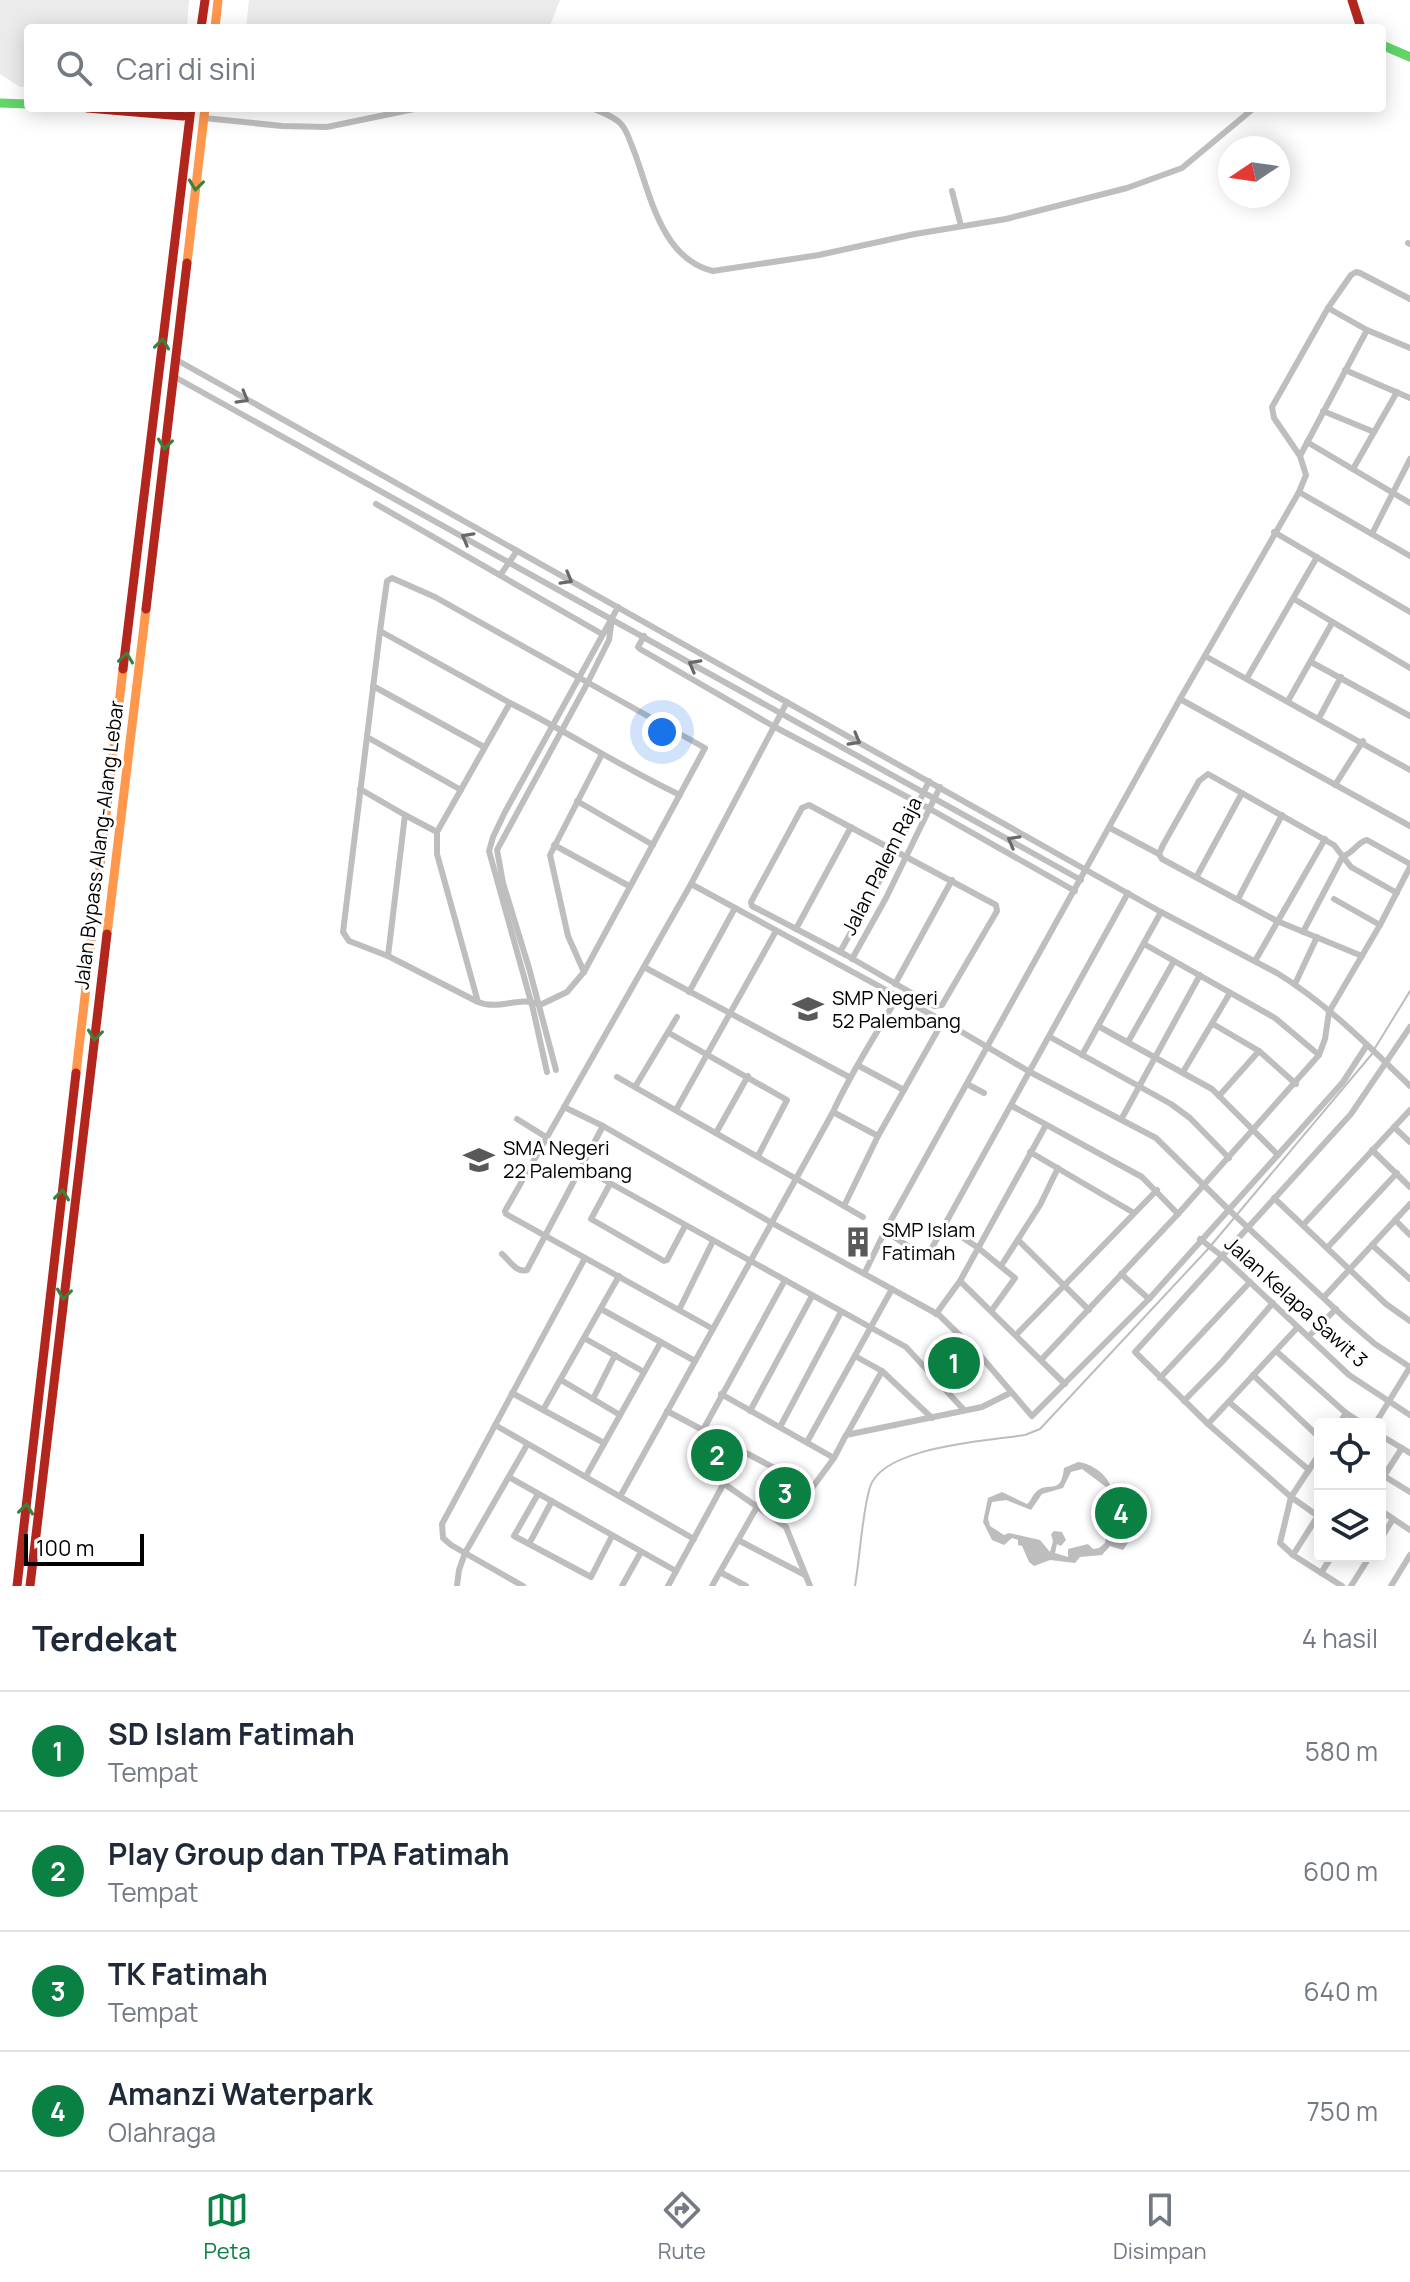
<!DOCTYPE html>
<html lang="id">
<style>
:root{--surface:#fff;--page:#f2f2f3;--text:#1f2937;--muted:#747a83;--line:#e0e1e3;--accent:#0b8043}
body{margin:0;font-family:Manrope,sans-serif;background:var(--page);color:var(--text)}
.controls{position:absolute;right:24px;bottom:24px;display:grid;overflow:hidden;border-radius:8px;box-shadow:0 4px 20px #0003}
.controls button{width:72px;height:72px;display:grid;place-items:center;padding:0;border:0;border-bottom:2px solid var(--line);background:var(--surface);color:var(--text);font:40px sans-serif}
.compass{position:absolute;left:1218px;top:136px;width:72px;height:72px;border-radius:50%;background:var(--surface);box-shadow:0 4px 20px #0003;rotate:257deg}
.scale{position:absolute;left:24px;bottom:20px;width:120px;box-sizing:border-box;padding-left:8px;border:4px solid #000;border-top:0;font-size:22px;line-height:28px;white-space:nowrap;color:#000;-webkit-text-stroke:6px #fff;paint-order:stroke}
.you{position:absolute;left:662px;top:732px;width:28px;height:28px;margin:-20px;border:6px solid #fff;border-radius:50%;background:#1a73e8;box-shadow:0 0 0 12px #1a73e833}
.badge{display:grid;place-items:center;width:52px;height:52px;border-radius:50%;background:var(--accent);color:#fff;font-size:26px;font-weight:700}
.pin{position:absolute;translate:-50% -50%;border:4px solid #fff;box-shadow:0 2px 8px #0006}
.list{margin:0;padding:0;list-style:none}
h2{display:flex;justify-content:space-between;align-items:center;height:104px;margin:0;padding:0 32px;font-size:34px}
h2 small{font-size:26px;font-weight:400;color:var(--muted)}
.list li{display:grid;grid-template-columns:52px 1fr auto;gap:24px;align-items:center;box-sizing:border-box;height:120px;padding:0 32px;border-top:2px solid var(--line)}
.list b{display:block;font-size:30px;white-space:nowrap}
.list p{margin:0;font-size:26px;white-space:nowrap;color:var(--muted)}
.list em{font-size:26px;font-style:normal;color:var(--muted)}
.icon{flex:none;width:44px;height:44px;fill:none;stroke:currentColor;stroke-width:2;stroke-linecap:round;stroke-linejoin:round}
.map{position:relative;flex:none;width:1410px;height:1586px;overflow:hidden}
.search{position:absolute;background:var(--surface);box-shadow:0 4px 20px #0003;left:24px;right:24px;top:24px;height:88px;display:flex;align-items:center;gap:20px;box-sizing:border-box;padding:0 28px;border-radius:8px;color:var(--muted);font-size:30px}
.sheet{height:584px;background:var(--surface)}
nav{display:flex;justify-content:space-around;align-items:center;box-sizing:border-box;height:112px;border-top:2px solid var(--line);background:var(--surface);font-size:22px;color:var(--muted)}
nav a{display:grid;justify-items:center;gap:4px}
nav .on{color:var(--accent)}
.map>svg:first-child{display:block}
</style>
<div class="map">
<svg width="1410" height="1586" viewBox="0 0 1410 1586">
<rect width="100%" height="100%" fill="#fff"/>
<g fill="#ebebeb">
<polygon points="0,0 189,0 187,28 28,28 28,87 20,87 0,74"/>
<polygon points="249,0 560,0 549,28 246,28"/>
</g>
<path fill="#bdbdbd" fill-rule="evenodd" d="M1078 1462C1095 1464 1113 1479 1113 1497L1120 1501 1130 1520 1139 1527 1123 1550 1110 1546 1102 1555 1080 1557 1075 1563 1050 1560 1034 1566 1029 1562 1022 1546 1018 1545V1540L1012 1538 1004 1545 992 1540 983 1522 988 1498 1002 1492 1027 1504C1031 1501 1032 1496 1035 1493 1047 1479 1061 1498 1064 1468ZM1082 1469 1106 1487 1117 1515 1116 1520 1107 1528 1105 1543 1099 1548 1093 1549 1088 1544 1068 1549V1557L1055 1553 1057 1544 1061 1546 1066 1540 1062 1532 1054 1531 1051 1534 1053 1541 1050 1552 1040 1540 1009 1533 1004 1535 990 1526 988 1518 992 1502 1006 1500 1031 1510 1042 1494 1063 1488 1071 1472Z"/>
<g fill="none" stroke-linecap="round" stroke-linejoin="round">
<g stroke="#bdbdbd" stroke-width="2">
<polyline points="1375,1048 1410,991"/>
<path d="M855 1586C860 1557 862 1513 870 1487 883 1446 989 1441 1025 1435L1040 1429 1208 1249 1372 1054"/>
</g>
<g stroke="#bebebe" stroke-width="6">
<path d="M592 108C601 112 613 116 620 123 627 129 630 142 634 151 650 193 661 259 713 271L819 255 915 234 1006 219 1127 188 1182 168 1254 108"/>
<polyline points="204,118 282,126 327,127 419,108"/>
<polyline points="952,191 961,226"/>
<polyline points="1408,243 1410,244"/>
<polyline points="1328,308 1367,330 1410,348"/>
<path d="M175 359 1161 912 1277 973C1326 1003 1369 1046 1410 1086"/>
<polyline points="1345,370 1410,398"/>
<polyline points="173,376 1081,880"/>
<polyline points="1323,411 1374,432"/>
<polyline points="1307,442 1410,503"/>
<polyline points="1300,456 1274,418 1272,407 1328,308 1351,275 1356,272 1360,273 1410,299"/>
<polyline points="1353,469 1397,392"/>
<polyline points="1299,492 1410,556"/>
<polyline points="376,504 602,634"/>
<polyline points="1274,532 1410,612"/>
<polyline points="1372,534 1410,459"/>
<polyline points="501,574 517,551"/>
<polyline points="1294,599 1410,668"/>
<path d="M380 631 387 581 392 578 435 597 705 748 584 972 567 992 540 1005C520 995 499 1011 478 1002L388 956 349 941 343 932 380 631 510 703 437 832V854L478 1002"/>
<polyline points="644,636 638,647 640,649 773,726 930,809 1075,891"/>
<polyline points="1205,656 1410,770"/>
<polyline points="1311,662 1410,716"/>
<polyline points="1247,678 1317,557"/>
<polyline points="373,686 484,747"/>
<polyline points="1180,699 1410,826"/>
<polyline points="1288,701 1332,623"/>
<path d="M510 703C568 732 621 767 680 795"/>
<polyline points="1319,718 1341,677"/>
<polyline points="367,737 461,790"/>
<polyline points="1335,785 1363,741"/>
<polyline points="360,789 405,815 388,956"/>
<polyline points="577,801 653,845"/>
<polygon points="809,805 996,905 997,911 942,1005 934,1006 846,955 752,906 751,902 802,808"/>
<polyline points="405,815 437,832"/>
<polyline points="1110,828 1159,854"/>
<polyline points="554,845 629,886"/>
<polyline points="1197,876 1242,793"/>
<polyline points="691,884 943,1021 1030,1072 1156,1138 1228,1209 1347,1320 1375,1344 1410,1367 1375,1424"/>
<polyline points="1238,899 1282,815"/>
<polyline points="1334,899 1380,925"/>
<polyline points="796,929 851,827"/>
<path d="M1303 932 1343 856C1354 853 1357 842 1367 840L1410 864"/>
<polyline points="1144,944 1275,1018 1319,1055"/>
<polyline points="840,952 896,851 929,781"/>
<polyline points="1362,956 1277,921 1162,859 1159,854 1163,845 1199,781 1208,774 1334,845 1351,867 1397,893"/>
<polyline points="852,959 886,898 940,787"/>
<polyline points="1255,961 1325,839"/>
<polyline points="644,967 849,1077"/>
<polyline points="584,972 568,936 550,855 602,754"/>
<polyline points="895,984 952,880"/>
<polyline points="1295,984 1317,937"/>
<polyline points="689,992 735,908"/>
<polyline points="1213,1024 1259,1051 1296,1084"/>
<polyline points="1098,1026 1212,1089 1278,1155"/>
<polyline points="669,1033 787,1100 758,1156"/>
<polyline points="1050,1037 1171,1104 1190,1118 1229,1158"/>
<polyline points="1128,1042 1174,961"/>
<polyline points="1082,1055 1161,912"/>
<polyline points="859,1066 904,1090"/>
<polyline points="556,1070 529,968 503,883 497,850 588,682 609,640 612,618"/>
<polyline points="547,1072 533,1009 489,851 493,837 505,812 618,607"/>
<polyline points="1183,1072 1230,993"/>
<polyline points="617,1077 844,1206 878,1136 943,1021"/>
<polyline points="967,1084 984,1093"/>
<polyline points="635,1087 677,1017"/>
<polyline points="1219,1096 1259,1051"/>
<polyline points="1012,1106 1142,1177 1178,1214"/>
<polyline points="564,1107 603,1126 772,1223 939,1315 978,1353 1032,1416 1149,1299 1343,1082 1367,1045"/>
<polyline points="676,1110 776,931"/>
<polyline points="833,1112 878,1136"/>
<polyline points="1122,1118 1200,975"/>
<polyline points="517,1119 546,1137"/>
<polyline points="1394,1127 1410,1142"/>
<polyline points="716,1133 748,1076"/>
<polyline points="1372,1150 1410,1187"/>
<polyline points="1030,1152 1134,1213"/>
<polyline points="581,1167 906,1347 964,1410"/>
<polyline points="610,1184 591,1219 664,1261 667,1260 685,1226"/>
<polyline points="1274,1198 1386,1304 1410,1321"/>
<polyline points="844,1206 863,1217"/>
<polyline points="1395,1220 1410,1235"/>
<polyline points="1303,1225 1410,1110"/>
<polyline points="945,1226 977,1247 1015,1278 992,1310"/>
<polyline points="885,1231 923,1256 928,1255 1128,893"/>
<polyline points="1200,1239 1222,1256 1349,1375 1410,1415"/>
<polyline points="1018,1240 1089,1310"/>
<polyline points="1372,1245 1410,1279"/>
<polyline points="1328,1247 1397,1173"/>
<path d="M502 1254C509 1260 516 1273 527 1270L603 1126"/>
<polyline points="1001,1266 1040,1205 1058,1168"/>
<polyline points="865,1272 885,1231 1180,699 1299,492 1306,475 1300,456 1367,330"/>
<polyline points="1121,1274 1149,1299"/>
<polyline points="960,1281 1065,1384"/>
<polyline points="1324,1297 1410,1204"/>
<polyline points="601,1309 695,1361"/>
<polyline points="679,1310 713,1241"/>
<polyline points="936,1314 960,1281 1046,1125"/>
<polyline points="713,1329 506,1214 505,1211 691,884 787,702"/>
<polyline points="1016,1335 1157,1190"/>
<polyline points="1308,1337 1336,1309"/>
<polyline points="584,1338 644,1372"/>
<polyline points="1276,1351 1346,1413 1363,1424"/>
<polyline points="855,1356 882,1371 932,1418"/>
<polyline points="1041,1360 1178,1214 1319,1055 1325,1039 1329,1012 1380,925 1410,867"/>
<polyline points="1253,1375 1320,1438"/>
<polyline points="1160,1378 1250,1282"/>
<polyline points="561,1380 620,1415"/>
<polyline points="512,1393 604,1443"/>
<polyline points="721,1394 834,1458"/>
<polyline points="593,1399 615,1355"/>
<polyline points="1184,1401 1222,1362 1273,1303"/>
<polyline points="1229,1402 1309,1470"/>
<polyline points="543,1410 619,1276"/>
<polyline points="667,1411 812,1488 834,1458 846,1435 982,1407 1010,1393"/>
<polyline points="750,1411 812,1296"/>
<polyline points="1208,1424 1297,1328"/>
<polyline points="1339,1424 1346,1413"/>
<polyline points="495,1425 694,1539"/>
<polyline points="780,1427 841,1312"/>
<polyline points="703,1430 785,1280"/>
<polyline points="847,1434 882,1371"/>
<polyline points="1380,1435 1410,1453"/>
<polyline points="807,1442 892,1289"/>
<polyline points="1320,1453 1291,1497 1280,1543 1293,1555 1342,1586"/>
<polyline points="586,1476 661,1342"/>
<polyline points="1384,1476 1410,1492"/>
<polyline points="509,1477 676,1571"/>
<polyline points="1380,1482 1402,1448"/>
<polyline points="723,1483 786,1527 810,1586"/>
<polyline points="538,1494 514,1536 591,1577 612,1536"/>
<path d="M621 1495 833 1112C851 1072 876 1035 898 996"/>
<polyline points="1380,1510 1410,1530"/>
<polyline points="1318,1516 1291,1497 1208,1424 1135,1352 1351,1114 1410,1027"/>
<polyline points="738,1540 805,1575"/>
<polyline points="1380,1540 1393,1519"/>
<polyline points="529,1544 552,1501"/>
<polyline points="1293,1555 1319,1514"/>
<polyline points="720,1572 746,1586"/>
<polyline points="1321,1573 1332,1556"/>
<polyline points="457,1586 459,1570 465,1553 527,1445"/>
<polyline points="523,1586 451,1545 443,1538 442,1524 585,1258"/>
<polyline points="622,1586 641,1552"/>
<polyline points="668,1586 742,1450"/>
<polyline points="712,1586 758,1505"/>
<polyline points="1351,1586 1370,1556"/>
<polyline points="1391,1586 1410,1555"/>
</g>
<g stroke="#63d668" stroke-width="9">
<polyline points="1382,45 1410,57"/>
<polyline points="0,103 28,104"/>
</g>
<g stroke="#ff974d" stroke-width="9">
<polyline points="215,28 218,0"/>
<polyline points="187,263 205,108"/>
<polyline points="107,934 146,609"/>
<polyline points="76,1073 123,669"/>
</g>
<g stroke="#b3261e" stroke-width="9">
<polyline points="1352,0 1361,28"/>
<polyline points="201,28 205,0"/>
<polyline points="87,108 183,116"/>
<polyline points="146,609 187,263"/>
<polyline points="123,669 191,108"/>
<polyline points="17,1586 76,1073"/>
<polyline points="30,1586 107,934"/>
</g>
</g>
<defs><path id="oneway-chevron" d="M-2-3.5L2.5 0L-2 3.5" fill="none" stroke-width="1.6" stroke-linecap="round" stroke-linejoin="round" transform="scale(2)"/></defs>
<g stroke="#3b803e">
<use href="#oneway-chevron" transform="translate(196 185) rotate(97)"/>
<use href="#oneway-chevron" transform="translate(162 344) rotate(-83)"/>
<use href="#oneway-chevron" transform="translate(165 444) rotate(97)"/>
<use href="#oneway-chevron" transform="translate(126 658) rotate(-83)"/>
<use href="#oneway-chevron" transform="translate(95 1035) rotate(97)"/>
<use href="#oneway-chevron" transform="translate(62 1195) rotate(-83)"/>
<use href="#oneway-chevron" transform="translate(64 1294) rotate(97)"/>
<use href="#oneway-chevron" transform="translate(26 1509) rotate(-83)"/>
</g>
<g stroke="#686868">
<use href="#oneway-chevron" transform="translate(243 398) rotate(30)"/>
<use href="#oneway-chevron" transform="translate(467 538) rotate(-151)"/>
<use href="#oneway-chevron" transform="translate(567 579) rotate(29)"/>
<use href="#oneway-chevron" transform="translate(694 665) rotate(-151)"/>
<use href="#oneway-chevron" transform="translate(855 740) rotate(29)"/>
<use href="#oneway-chevron" transform="translate(1013 841) rotate(-151)"/>
</g>
<defs>
<g id="school-bare" transform="scale(2.4)"><path d="M0-5L7-2L0 1L-7-2ZM-4 1L0 2.5L4 1V4Q0 6-4 4Z" fill="#595959" stroke="#fff" stroke-width="2.5" paint-order="stroke"/></g>
<g id="building-bare" transform="scale(2.4)"><path d="M-4-6H4V6H1V3H-1V6H-4ZM-2.5-4.3h1.7v1.8h-1.7ZM.8-4.3h1.7v1.8H.8ZM-2.5-1h1.7V.8h-1.7ZM.8-1h1.7V.8H.8Z" fill="#595959" stroke="#fff" stroke-width="2.5" paint-order="stroke"/></g>
</defs>
<g fill-rule="evenodd">
<use href="#school-bare" x="808" y="1009"/>
<use href="#school-bare" x="479" y="1160"/>
<use href="#building-bare" x="858" y="1242"/>
</g>
<g text-anchor="middle" stroke-width="6" stroke-linejoin="round" paint-order="stroke">
<g font-size="20" fill="#000" stroke="#fff">
<text transform="translate(99 845) rotate(-83)" y="7">Jalan Bypass Alang-Alang Lebar</text>
<text transform="translate(882 866) rotate(-63)" y="7">Jalan Palem Raja</text>
<text transform="translate(1296 1302) rotate(42)" y="7">Jalan Kelapa Sawit 3</text>
</g>
<g font-size="20" fill="#000" stroke="#fff" text-anchor="start">
<text x="832" y="1005">SMP Negeri<tspan x="832" dy="23">52 Palembang</tspan></text>
<text x="503" y="1155">SMA Negeri<tspan x="503" dy="23">22 Palembang</tspan></text>
<text x="882" y="1237">SMP Islam<tspan x="882" dy="23">Fatimah</tspan></text>
</g>
</g>
</svg>
<div class="controls">
<button><svg class="icon" aria-label="locate" viewBox="0 0 24 24"><circle cx="12" cy="12" r="6"/><path d="M12 2v4M12 18v4M2 12h4M18 12h4"/></svg></button>
<button><svg class="icon" aria-label="layers" viewBox="0 0 24 24"><path d="M12 4l9 5-9 5-9-5zM3 14l9 5 9-5"/></svg></button>
</div>
<svg class="compass" viewBox="-18 -18 36 36"><path d="M0-13l5 13h-10z" fill="#e53935"/><path d="M0 13l5-13h-10z" fill="#747a83"/></svg>
<div class="scale">100 m</div>
<div class="you"></div>
<div class="pin badge" style="left:954px;top:1363px">1</div>
<div class="pin badge" style="left:717px;top:1455px">2</div>
<div class="pin badge" style="left:785px;top:1493px">3</div>
<div class="pin badge" style="left:1121px;top:1513px">4</div>
<div class="search"><svg class="icon" aria-label="search" viewBox="0 0 24 24"><circle cx="10" cy="10" r="6"/><path d="M15 15l6 6"/></svg>Cari di sini</div>
</div>
<section class="sheet">
<h2>Terdekat<small>4 hasil</small></h2>
<ul class="list">
<li><span class="badge">1</span><div><b>SD Islam Fatimah</b><p>Tempat</p></div><em>580 m</em></li>
<li><span class="badge">2</span><div><b>Play Group dan TPA Fatimah</b><p>Tempat</p></div><em>600 m</em></li>
<li><span class="badge">3</span><div><b>TK Fatimah</b><p>Tempat</p></div><em>640 m</em></li>
<li><span class="badge">4</span><div><b>Amanzi Waterpark</b><p>Olahraga</p></div><em>750 m</em></li>
</ul>
</section>
<nav>
<a class="on"><svg class="icon" aria-label="map" viewBox="0 0 24 24"><path d="M3 6l6-2 6 2 6-2v14l-6 2-6-2-6 2zM9 4v14M15 6v14"/></svg>Peta</a>
<a><svg class="icon" aria-label="directions" viewBox="0 0 24 24"><path d="M12 3l9 9-9 9-9-9zM9 14v-3h6M13 9l2 2-2 2"/></svg>Rute</a>
<a><svg class="icon" aria-label="saved" viewBox="0 0 24 24"><path d="M7 4h10v16l-5-4-5 4z"/></svg>Disimpan</a>
</nav>
